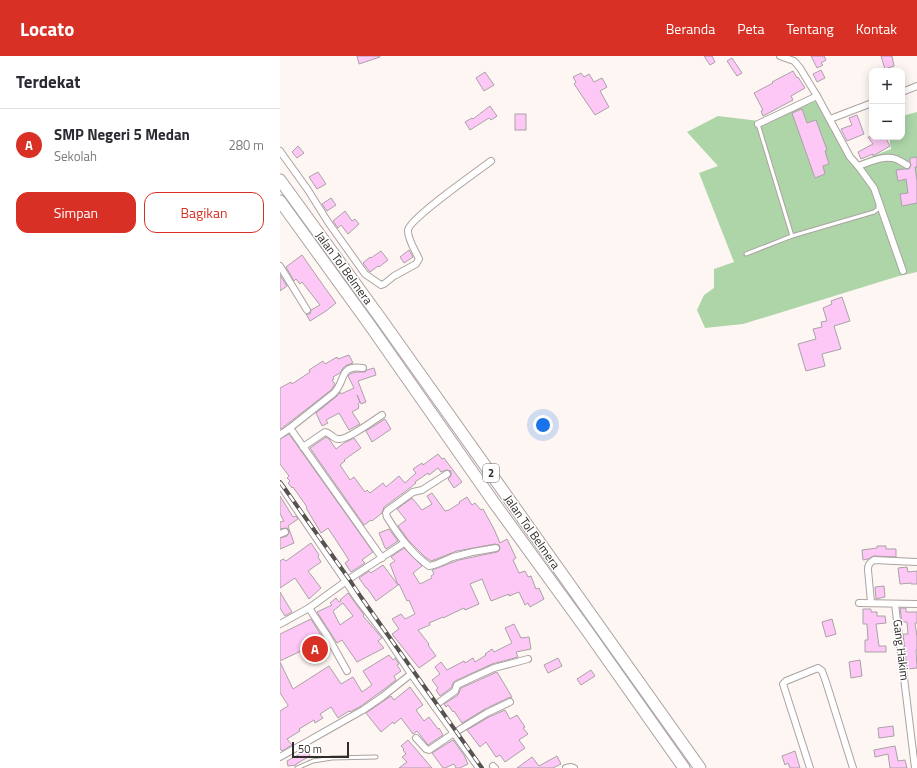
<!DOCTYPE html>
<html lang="id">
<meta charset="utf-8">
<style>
:root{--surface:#fff;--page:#f2f2f3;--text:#2b2b33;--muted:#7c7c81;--line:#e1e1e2;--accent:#d93025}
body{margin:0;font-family:"Titillium Web",sans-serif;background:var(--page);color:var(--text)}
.controls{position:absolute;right:12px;top:12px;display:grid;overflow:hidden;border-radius:8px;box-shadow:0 2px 10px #0003}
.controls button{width:36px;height:36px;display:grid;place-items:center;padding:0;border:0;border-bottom:1px solid var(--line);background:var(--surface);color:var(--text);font:20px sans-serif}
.scale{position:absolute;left:12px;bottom:10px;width:57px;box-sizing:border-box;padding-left:4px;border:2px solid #2f2c2a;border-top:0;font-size:11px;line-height:14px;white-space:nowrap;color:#2f2c2a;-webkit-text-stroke:3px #fff;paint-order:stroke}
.you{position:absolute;left:263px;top:369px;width:14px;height:14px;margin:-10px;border:3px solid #fff;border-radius:50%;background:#1a73e8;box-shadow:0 0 0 6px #1a73e833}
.badge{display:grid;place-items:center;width:26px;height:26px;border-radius:50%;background:var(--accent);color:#fff;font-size:13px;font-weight:700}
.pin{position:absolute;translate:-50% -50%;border:2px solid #fff;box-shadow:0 1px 4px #0006}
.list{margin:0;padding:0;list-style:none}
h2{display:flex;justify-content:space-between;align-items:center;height:52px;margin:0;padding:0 16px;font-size:17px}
h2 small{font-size:13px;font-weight:400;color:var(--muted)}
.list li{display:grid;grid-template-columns:26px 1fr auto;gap:12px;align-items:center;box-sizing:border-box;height:72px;padding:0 16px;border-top:1px solid var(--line)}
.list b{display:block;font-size:15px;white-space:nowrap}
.list p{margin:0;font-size:13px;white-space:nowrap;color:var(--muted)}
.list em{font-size:13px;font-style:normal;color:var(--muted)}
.actions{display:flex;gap:8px;padding:12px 16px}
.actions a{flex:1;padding:9px 0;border:1px solid var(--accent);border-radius:12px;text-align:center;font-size:14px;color:var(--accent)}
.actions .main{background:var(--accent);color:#fff}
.map{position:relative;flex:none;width:637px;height:712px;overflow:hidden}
header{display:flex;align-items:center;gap:24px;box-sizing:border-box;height:56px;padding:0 20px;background:var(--accent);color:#fff}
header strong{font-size:19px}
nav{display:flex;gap:22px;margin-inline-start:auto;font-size:14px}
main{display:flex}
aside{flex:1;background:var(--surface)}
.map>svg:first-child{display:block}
</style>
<header>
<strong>Locato</strong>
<nav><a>Beranda</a><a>Peta</a><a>Tentang</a><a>Kontak</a></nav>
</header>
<main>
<aside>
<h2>Terdekat<small></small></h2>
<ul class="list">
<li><span class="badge">A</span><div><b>SMP Negeri 5 Medan</b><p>Sekolah</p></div><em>280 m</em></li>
</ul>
<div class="actions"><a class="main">Simpan</a><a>Bagikan</a></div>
</aside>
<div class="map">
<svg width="637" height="712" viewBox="0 0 637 712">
<rect width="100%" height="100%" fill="#fef6f3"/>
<polygon fill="#add5a8" points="536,45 569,102 575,107 611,93 609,81 622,81 622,60 637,56 637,216 619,220 463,268 425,272 417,254 424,239 434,232 434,213 454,206 419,117 438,110 407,76 438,60 479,65"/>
<g fill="#fdc8f5" stroke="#a9a2a7" fill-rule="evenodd">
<polygon points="77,0 100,0 100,1 79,8"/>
<polygon points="424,0 432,0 435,6 430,9"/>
<polygon points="531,0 544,0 546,4 541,7 543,9 537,12"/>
<polygon points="601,0 612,0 614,10 605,13"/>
<polygon points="452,2 462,17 457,20 447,5"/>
<polygon points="541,14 545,22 537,26 533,18"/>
<polygon points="513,15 517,22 518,21 525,32 511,40 513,44 483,60 481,55 483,54 474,37 493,27 492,26"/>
<polygon points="205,16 214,29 204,35 196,22"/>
<polygon points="301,17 304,21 309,18 314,26 322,22 327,31 320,35 329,51 315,59 294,28 296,26 293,21"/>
<polygon points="210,50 217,60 211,64 209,62 190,74 185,66 192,62 193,63"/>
<polygon points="522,53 527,67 536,64 547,94 545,95 549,108 543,110 545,118 535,122 512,57"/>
<rect x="235" y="58" width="11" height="16"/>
<polygon points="577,59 584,78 567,85 561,73 572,69 569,62"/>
<polygon points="588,81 605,81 610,90 593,100 593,98 581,103 578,96 593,88"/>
<polygon points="18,90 24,97 17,102 12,96"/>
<polygon points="637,101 637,111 635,111 637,125 637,147 622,150 620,138 628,137 626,123 618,125 616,114 624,113 629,113 631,109 630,106 630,102"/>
<polygon points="38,116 46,128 37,133 29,121"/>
<polygon points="51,142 56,149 47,155 42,148"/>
<polygon points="65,155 72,165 75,163 79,168 68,178 61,169 58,172 53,165"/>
<polygon points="129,194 133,201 124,207 120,201"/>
<polygon points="101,195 108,204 99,211 98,210 90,216 83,207 90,201 91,202"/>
<polygon points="22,199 45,232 56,247 46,255 30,265 26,258 30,258 31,254 40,249 22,226 20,228 16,223 14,225 6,211"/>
<polygon points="0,219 7,230 0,235"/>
<polygon points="562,241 570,265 554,270 561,293 542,298 545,310 526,315 518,288 536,283 533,273 542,271 541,266 547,265 543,252 552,248 551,245"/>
<polygon points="69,299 73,307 67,309 63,312 60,317 53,321 54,323 52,324 55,328 51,334 1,373 0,372 0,332 11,326 12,328 30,316 29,314 43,305 45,308 57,301 58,303"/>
<polygon points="94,312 96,319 78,325 86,346 81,348 77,339 80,346 78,348 79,350 78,351 79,352 72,356 80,368 69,374 59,357 46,364 48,367 42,370 36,357 57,340 60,336 61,338 74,332 68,320 70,318 76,316 85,316 87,314"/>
<polygon points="105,363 111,373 92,386 86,375"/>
<polygon points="9,378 93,496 82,504 85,507 71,516 65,507 69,504 48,472 41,477 26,452 27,451 13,431 12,432 8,427 10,425 7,422 9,420 0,408 0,383"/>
<polygon points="46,381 49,383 56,393 64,387 74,382 81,392 64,404 65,405 60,409 70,424 74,421 85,436 87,434 90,437 103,427 106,431 119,420 125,427 136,417 133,413 142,407 143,409 158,398 162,403 164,402 182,426 174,432 168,423 171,420 171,415 166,414 161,416 158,412 149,419 148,417 135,426 136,427 126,435 104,451 102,457 92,465 91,464 84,469 30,392"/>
<polygon points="152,437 165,455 169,454 180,447 179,446 187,441 192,449 195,447 201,454 203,453 214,473 220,487 227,483 236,502 233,504 239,517 245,515 248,521 251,520 256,533 259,532 264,543 250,551 248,547 245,549 239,536 229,540 229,538 211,545 202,523 190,528 199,548 185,554 184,552 163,562 163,561 149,567 150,569 138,574 149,588 148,589 156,600 139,612 112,578 119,573 112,563 121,558 125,563 135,558 129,544 127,545 119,528 118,529 110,508 115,505 111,501 124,492 142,510 133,517 140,528 152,522 151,520 154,518 152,514 179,504 217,496 219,495 220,492 219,489 215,488 177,495 151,505 145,501 129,485 118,470 126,464 117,453 132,442 142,454 152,448 147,440"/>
<polygon points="0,440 13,461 16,460 18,463 8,470 14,487 0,493 0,482 7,480 9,476 8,473 6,472 0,473 0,466 4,465 0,458"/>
<polygon points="109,473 118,485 106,493 105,492 99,477"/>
<polygon points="31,487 39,499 38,501 41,506 28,515 41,532 29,543 15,522 0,532 0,505 3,503 6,505"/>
<polygon points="597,490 606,490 606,493 616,493 616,501 594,500 588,503 583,504 582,494 597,492"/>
<polygon points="103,509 118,529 96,545 87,532 86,532 79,522 89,515 91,517"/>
<polygon points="627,511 628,516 637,515 637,528 631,528 631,527 620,528 618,512"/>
<polygon points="604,530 605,541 596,543 595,531"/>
<polygon points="0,536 12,556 5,560 0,552"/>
<path d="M68 537 84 559 83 560 102 582 98 585 104 592 77 606 62 584 57 587 37 556 52 549 50 547 56 542 59 546 61 545 60 544ZM63 547 73 560 60 569 53 555Z"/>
<polygon points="620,552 626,552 626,556 637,556 637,567 635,567 637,581 637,594 636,594 637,612 627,613 623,578 628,578 627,566 622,566"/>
<polygon points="583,553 591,553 591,556 597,556 597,560 605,560 606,567 596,568 599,590 606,590 606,596 585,596 585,584 588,584 587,568 583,568"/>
<polygon points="31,563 44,584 0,605 0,578"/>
<polygon points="552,563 556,578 546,581 542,566"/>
<polygon points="234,568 241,582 249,581 251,593 236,596 238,601 212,608 175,625 173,627 171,632 160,640 156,634 158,632 152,624 160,618 155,611 161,606 167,614 184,605 185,607 193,602 195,606 206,599 205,598 212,593 214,596 232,587 225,572"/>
<polygon points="109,599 113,604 115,602 119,608 117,609 121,615 114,620 116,624 99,637 81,650 70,656 69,655 58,662 51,651 40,658 43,662 35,667 34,664 19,673 20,675 7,683 12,689 2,695 0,693 0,655 8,650 8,649 0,637 0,606 13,633 49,610 61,628 73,621 82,636 92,629 83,615"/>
<polygon points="278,602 282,610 268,617 264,609"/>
<polygon points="580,604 582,620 571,622 569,606"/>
<polygon points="311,614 315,620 301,629 297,623"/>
<polygon points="217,616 232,641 228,642 205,653 182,667 174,655 173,656 168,649 166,651 164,648 178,639 181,632"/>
<polygon points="130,631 143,649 136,654 144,665 149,661 158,673 159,672 163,679 148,689 137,675 133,678 121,662 114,668 113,666 101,676 86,657 111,640 114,644"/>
<polygon points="225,654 230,663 237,659 245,671 243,672 248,678 239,684 245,692 225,706 220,699 216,701 206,686 200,691 187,674 209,661"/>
<polygon points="613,670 614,680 599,682 598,672"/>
<polygon points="128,684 152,712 119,712 127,706 122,701 126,698 123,694 124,693 121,690"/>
<polygon points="173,684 184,699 188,708 180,712 176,712 174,708 165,712 163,712 152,697"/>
<polygon points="615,690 618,705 625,704 627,712 610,712 608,698 595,701 594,694"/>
<polygon points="27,694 30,700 16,708 16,709 8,710 7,705"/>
<polygon points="515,695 520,712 510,712 508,707 505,709 502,700"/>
<polygon points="277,700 281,708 273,712 237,712 252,701 259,710"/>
</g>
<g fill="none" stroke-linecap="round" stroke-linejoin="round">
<g stroke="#aba3a0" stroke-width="5">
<g id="lane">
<polyline points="478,68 512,180"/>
<polyline points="466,198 512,180 594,156 598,153 598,149"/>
<polyline points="17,712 33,705 52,702 96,701"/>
</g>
</g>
<g stroke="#aba3a0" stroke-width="8">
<g id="street">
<polyline points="500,0 514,5 520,12 537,40 570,101 578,110 594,132 623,215"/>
<polyline points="622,36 637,30"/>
<polyline points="550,63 592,47"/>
<polyline points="478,68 537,40"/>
<path d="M0 95 28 134 48 166 85 218 101 229 104 228 114 220 136 208 139 203C136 196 127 182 128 174 130 162 198 115 211 105"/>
<path d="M578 110C590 106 603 99 616 103 619 104 623 107 627 109"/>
<polyline points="0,210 27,254"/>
<polyline points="10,372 102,502"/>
<path d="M0 379 10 372 54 337C66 325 59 308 83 312"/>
<path d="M23 391 45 376C51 377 53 383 58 383 66 385 94 364 102 359"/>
<path d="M167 418 142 434 133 436 107 455 106 457 107 461C119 480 131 497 149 510 157 509 165 504 173 501 187 497 201 494 216 492"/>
<polyline points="0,429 79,545 106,580 131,618 199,712"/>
<polyline points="0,478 5,476"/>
<path d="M591 546 588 514C588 509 589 507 594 504L637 506"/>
<polyline points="579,547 637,548"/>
<polyline points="615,548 635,712"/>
<polyline points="29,552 48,581 67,615"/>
<polyline points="0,568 29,552 69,523 124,487"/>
<polyline points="154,650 175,635 177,629 194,621 214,612 248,603"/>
<polyline points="136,682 146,693 149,694 174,677 207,657 230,646"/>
<polyline points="0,701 83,654 102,641 131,618"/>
<polyline points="213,710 215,712"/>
<polyline points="286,712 291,711 294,712"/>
<polyline points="530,712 503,628 506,625 538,612 542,615 546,626 573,712"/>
</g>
</g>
<g stroke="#aba3a0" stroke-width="13">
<g id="highway">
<polyline points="0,124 101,263 420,712"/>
<polyline points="0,145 89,268 215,448 308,576 404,712"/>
</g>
</g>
<use href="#lane" stroke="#fff" stroke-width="3"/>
<use href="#street" stroke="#fff" stroke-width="6"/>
<use href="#highway" stroke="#fff" stroke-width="11"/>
<g stroke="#565250" stroke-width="4">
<polyline id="rail" points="0,426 69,523 81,541 202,712"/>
</g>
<use href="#rail" stroke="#fff" stroke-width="2.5" stroke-dasharray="8" stroke-linecap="butt"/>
</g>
<g text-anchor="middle" stroke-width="3" stroke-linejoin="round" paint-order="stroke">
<rect fill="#fff" stroke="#6d6b6a" stroke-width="1" x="203" y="408" width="16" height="18" rx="3"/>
<g font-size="11" font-weight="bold" fill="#2f2c2a">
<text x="211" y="421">2</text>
</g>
<g font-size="12" fill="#2f2c2a" stroke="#fff">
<text transform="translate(64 212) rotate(54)" y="4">Jalan Tol Belmera</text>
<text transform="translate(252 476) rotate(55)" y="4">Jalan Tol Belmera</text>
<text transform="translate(621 594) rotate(83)" y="4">Gang Hakim</text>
</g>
</g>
</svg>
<div class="controls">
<button>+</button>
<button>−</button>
</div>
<div class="scale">50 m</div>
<div class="you"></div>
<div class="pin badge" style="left:35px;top:593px">A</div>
</div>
</main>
